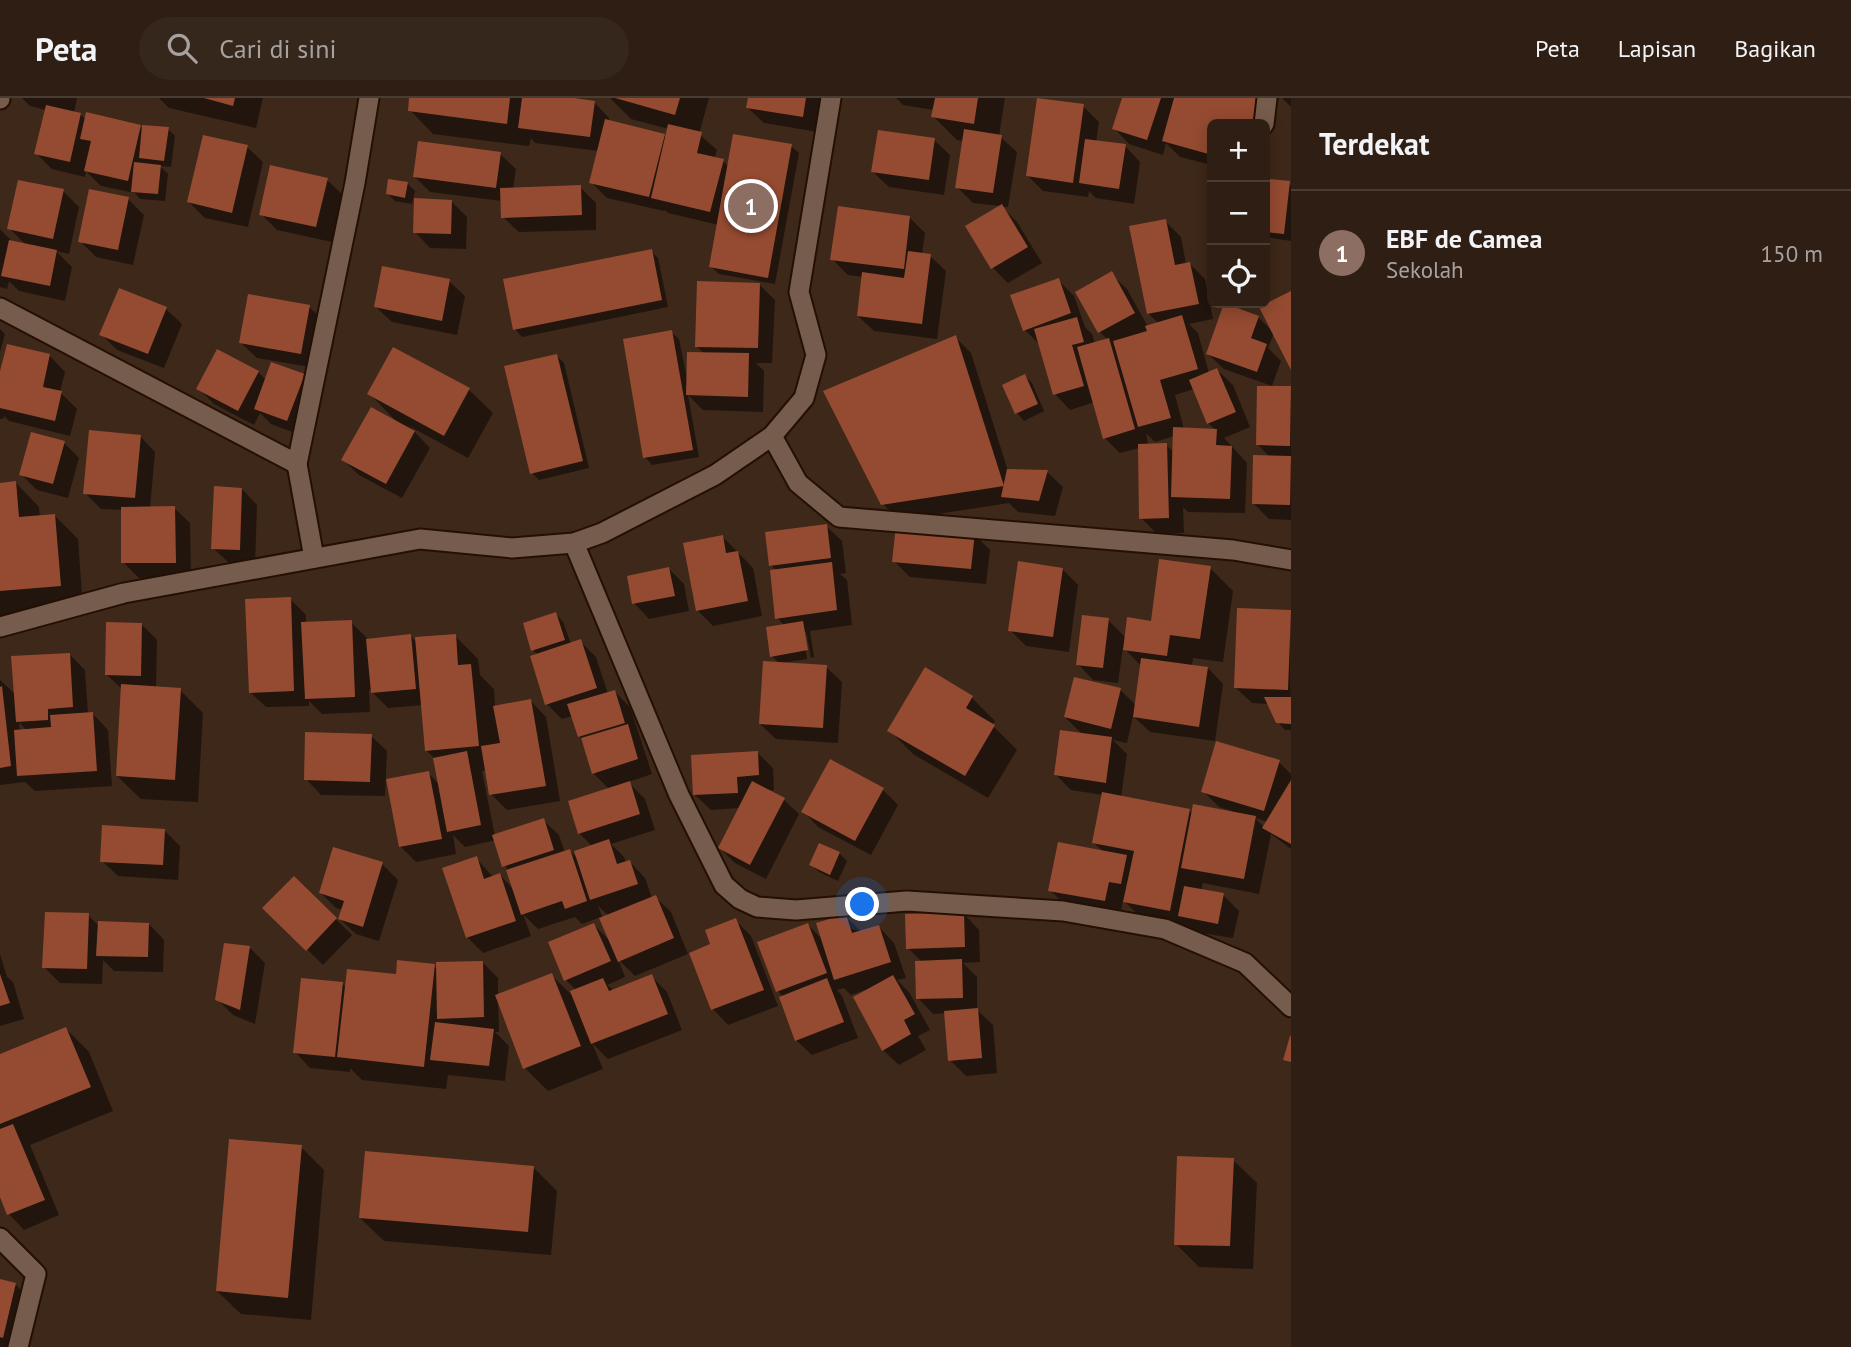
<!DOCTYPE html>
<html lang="id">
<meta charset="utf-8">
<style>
:root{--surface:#2e1e13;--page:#36271c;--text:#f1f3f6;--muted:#a7a2a0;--line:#493c33;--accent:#8c9099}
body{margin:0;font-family:"PT Sans",sans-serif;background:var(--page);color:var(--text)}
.controls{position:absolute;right:21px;top:21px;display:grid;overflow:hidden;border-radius:10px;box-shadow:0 4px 18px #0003}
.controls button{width:63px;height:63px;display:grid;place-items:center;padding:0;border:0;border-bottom:2px solid var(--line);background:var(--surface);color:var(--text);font:35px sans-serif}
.you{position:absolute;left:863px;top:807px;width:24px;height:24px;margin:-18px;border:5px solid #fff;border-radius:50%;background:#1a73e8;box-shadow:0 0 0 10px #1a73e833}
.badge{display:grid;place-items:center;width:46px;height:46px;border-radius:50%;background:var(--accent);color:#fff;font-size:23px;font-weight:700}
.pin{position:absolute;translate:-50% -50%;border:4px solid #fff;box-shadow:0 2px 7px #0006}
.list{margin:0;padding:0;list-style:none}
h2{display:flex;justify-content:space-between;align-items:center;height:91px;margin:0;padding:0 28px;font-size:30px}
h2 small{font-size:23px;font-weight:400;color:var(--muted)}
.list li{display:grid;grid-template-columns:46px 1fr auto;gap:21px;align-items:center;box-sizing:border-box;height:126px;padding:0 28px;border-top:2px solid var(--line)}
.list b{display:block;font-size:26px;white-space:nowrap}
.list p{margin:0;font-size:23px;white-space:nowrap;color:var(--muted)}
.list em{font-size:23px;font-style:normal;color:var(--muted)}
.icon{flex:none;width:38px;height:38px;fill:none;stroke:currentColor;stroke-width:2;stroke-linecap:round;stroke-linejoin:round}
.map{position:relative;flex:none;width:1291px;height:1249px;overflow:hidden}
header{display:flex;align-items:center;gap:42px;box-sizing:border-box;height:98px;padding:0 35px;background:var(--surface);border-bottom:2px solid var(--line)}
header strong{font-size:33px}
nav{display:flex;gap:38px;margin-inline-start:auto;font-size:24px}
.search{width:490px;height:63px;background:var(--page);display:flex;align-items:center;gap:18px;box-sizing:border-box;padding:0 24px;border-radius:38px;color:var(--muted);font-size:26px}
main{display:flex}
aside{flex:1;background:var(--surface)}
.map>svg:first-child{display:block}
</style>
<header>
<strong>Peta</strong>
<div class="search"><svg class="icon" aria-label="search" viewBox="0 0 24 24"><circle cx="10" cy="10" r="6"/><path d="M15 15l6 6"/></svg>Cari di sini</div>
<nav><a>Peta</a><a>Lapisan</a><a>Bagikan</a></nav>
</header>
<main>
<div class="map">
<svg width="1291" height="1249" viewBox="0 0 1291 1249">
<rect width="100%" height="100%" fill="#3e2819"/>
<g fill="#0007" fill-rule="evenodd">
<polygon points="22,0 77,0 74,15 80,16 86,22 140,28 143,32 168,31 175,38 171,69 160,68 168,76 165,103 140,101 135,95 101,88 86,73 85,79 52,71 36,55 46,12 30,8"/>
<polygon points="159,0 263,0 256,30 169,10"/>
<polygon points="411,0 560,0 594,4 609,20 609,24 664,37 667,41 669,31 631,21 610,0 709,0 699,36 717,52 714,61 723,63 729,69 791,48 799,55 775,186 719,176 711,169 719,127 668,115 665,112 664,113 607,100 591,84 599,53 535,45 531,40 529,48 433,36 410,12"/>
<polygon points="750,0 824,0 818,34 764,25 748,10"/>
<polygon points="896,0 1005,0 999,38 1017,54 1008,109 1002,109 1017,124 1042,165 1008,185 993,170 1001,108 973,105 957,89 964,43 957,42 933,18 934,12 903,7"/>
<polygon points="1124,0 1279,0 1265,51 1265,26 1212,26 1212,67 1180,59 1166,45 1163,57 1129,46 1114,30"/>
<polygon points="1282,0 1291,0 1291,9"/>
<polygon points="1083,8 1099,24 1096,44 1125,48 1140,64 1134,106 1096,100 1089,93 1088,99 1043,93 1027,77"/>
<polygon points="934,42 950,57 944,97 889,89 873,74"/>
<polygon points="247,49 263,64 248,129 205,120 189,104"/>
<polygon points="500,56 516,71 513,91 580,89 596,105 596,132 519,134 503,119 502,103 430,94 414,78"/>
<polygon points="327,82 343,97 332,144 277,132 261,116"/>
<polygon points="1270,83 1291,87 1291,143 1271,140 1265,134"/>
<polygon points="407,85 415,93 412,106 395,103 388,96"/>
<polygon points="63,93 79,109 69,156 56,153 72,169 65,203 19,193 9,183 7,191 0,189 0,131 14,145 26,147 9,130"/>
<polygon points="128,101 144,117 133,167 96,159 80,143"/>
<polygon points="451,103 467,119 466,151 430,150 415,134"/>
<polygon points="910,120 925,135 922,156 930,158 946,173 937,241 874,233 858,218 864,179 848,177 832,161"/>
<path d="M1165 123 1181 139 1186 166H1190L1205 181 1213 221 1189 226 1198 235 1209 275 1217 272 1233 287 1250 329 1224 340 1247 365 1245 415 1188 414 1183 409 1184 435 1157 436 1141 420 1139 350 1120 355 1105 340 1095 304 1070 312 1055 296 1041 248 1025 232 1058 182 1074 198 1085 229 1092 236 1095 246 1108 242 1100 234 1077 195 1111 176 1127 191 1148 229 1159 226 1148 215ZM1194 291 1208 325 1216 332 1184 331 1175 297ZM1146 335 1155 344 1174 338V354L1166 347 1148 346Z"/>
<polygon points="651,153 658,160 668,209 522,239 515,231"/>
<polygon points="449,183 465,198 457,237 392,224 376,209"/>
<polygon points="759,186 775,202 772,265 756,265 764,273 763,314 703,312 688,297 699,359 652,367 645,359 671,234 679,241 688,285 704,256 697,248"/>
<polygon points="1291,195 1291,268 1274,235 1268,250 1281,263 1272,288 1224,271 1208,256 1258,219 1273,234 1262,210"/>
<polygon points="309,209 325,224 316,270 257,260 241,245"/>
<polygon points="166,211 182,226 164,270 117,252 101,236"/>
<polygon points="0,231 5,236 0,254"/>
<polygon points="955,239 971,255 1008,373 1047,374 1063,389 1055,418 1018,414 1009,405 899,422 883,406"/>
<polygon points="8,248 50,258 65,274 60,294 77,311 70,338 9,323 4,318 3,321 0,321 0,273 2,274"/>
<polygon points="394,251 469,292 493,315 468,360 409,328 430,350 402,400 359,377 343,362 398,325 369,295"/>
<polygon points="218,253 258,274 266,282 304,277 319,293 303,338 271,326 260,315 254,327 214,306 198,290"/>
<polygon points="557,258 564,265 589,370 539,382 532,375"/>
<polygon points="1025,278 1032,285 1044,313 1024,323 1017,315 1004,288"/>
<polygon points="1259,289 1291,290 1291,422 1269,421 1254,406 1270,359 1258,347"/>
<polygon points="140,338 155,354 150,410 174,410 190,425 191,480 139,480 123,464 123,412 101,411 85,395"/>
<polygon points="64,345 79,360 68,400 37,392 21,376"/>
<polygon points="16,385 39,409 40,419 55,418 78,441 83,511 0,518 0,386"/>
<polygon points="242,391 257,407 255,467 229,465 213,450"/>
<polygon points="826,428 842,443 846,475 840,476 847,482 852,527 810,533 814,559 811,560 806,534 803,534 807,561 782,565 826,569 842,584 838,645 776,641 760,626 780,566 772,558 785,528 777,520 777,473 771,467"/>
<polygon points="974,436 990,452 986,486 910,479 894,463"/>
<polygon points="723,439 753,470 762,518 713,528 697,512"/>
<path d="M1210 470 1233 493 1223 564 1193 560 1192 568 1208 570 1223 586 1215 643 1150 634 1133 618 1127 645 1113 642 1127 656 1121 700 1189 712 1193 716 1232 715V713L1219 709 1203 693 1279 664 1291 676V751L1271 736 1259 796 1203 785 1201 793 1223 797 1239 813 1233 840 1149 827 1123 802 1120 818 1066 808 1050 792 1104 754 1094 745 1103 697 1071 692 1056 677 1083 637 1065 619 1120 592 1136 607 1142 569 1123 549 1118 585 1093 582 1078 566 1108 522 1126 540 1152 525ZM1255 720 1268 724 1265 730Z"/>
<polygon points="669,471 684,486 689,513 649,521 634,505"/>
<polygon points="1062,471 1078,487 1069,554 1026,548 1010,532"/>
<path d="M290 501 306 517V526L351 524 366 539 367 543 411 538 416 544 455 538 478 561 480 577 494 591 495 609 531 603 546 619 560 703 507 712 491 696 487 672 482 673 495 738 543 722 559 737 565 755 570 753 579 762 592 748 579 735 610 692 593 675 573 618 562 621 547 606 538 557 533 552 556 516 563 524 571 546 580 543 596 559 608 596 615 594 630 609 652 676 628 684 645 701 655 732 611 746 624 759 626 765 630 764 645 780 652 800 655 799 671 814 688 856 635 878 618 861 625 879 607 887 614 893 651 878 667 894 682 932 608 961 592 945 603 971 548 993 525 970 498 903 499 934H495L509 948 505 983 448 977 446 991 362 982 350 970V974L310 970 295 954 342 885 346 890 434 868 438 872 482 864 498 880V897L551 877 575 900 576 892 566 882 594 827 611 844 601 819 582 826 575 819 538 831 523 816 531 838 483 855 467 839 476 760 493 779 500 777 515 793 496 742 465 749 453 737 456 756 416 764 400 748 428 675 440 687 435 661 427 653 423 607 388 610 369 591 370 614 322 616 309 603V608L266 609 250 594ZM598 808 609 818 603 821Z"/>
<polygon points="1290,514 1291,632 1285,632 1278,624 1269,606 1252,605 1236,590"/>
<polygon points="141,526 157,542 156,590 180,592 203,615 198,704 141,701 117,678 123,592 107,577"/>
<path d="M69 556 85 572 88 616H93L108 632 112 688 35 693 25 684 0 687V582L16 597ZM19 624 27 633H20Z"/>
<polygon points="972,600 995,623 992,627 1017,652 988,700 913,656 890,633"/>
<polygon points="371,638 387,653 385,698 321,697 306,681"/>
<polygon points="758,655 773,670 774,692 767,693 783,701 799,716 766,781 735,765 720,750 740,710 711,712 695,697"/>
<polygon points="883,692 898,707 871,757 818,729 803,713"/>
<polygon points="165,733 180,748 178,782 118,778 102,763"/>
<polygon points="820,747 839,755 847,763 838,783 819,774 811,767"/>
<polygon points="382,766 398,782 379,843 356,836 340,821 343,812 336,810 321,795"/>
<polygon points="294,780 352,837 323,867 265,810"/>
<polygon points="964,816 979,832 980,864 963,865 977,879 977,912 993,927 997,975 966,978 950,962 946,915 933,916 918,900 922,864 908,850"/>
<polygon points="88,817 100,829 149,826 164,842 163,874 114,873 103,862 102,886 60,885 44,869"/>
<polygon points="845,818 861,833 879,829 894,845 906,880 897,882 909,894 930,932 918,938 926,952 899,967 883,952 865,892 851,897 844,890 837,892 842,898 858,940 812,957 796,942 783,899 778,893 808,827 824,843"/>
<polygon points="735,822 751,838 778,908 728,927 713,911 713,847"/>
<polygon points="250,850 265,865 255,926 233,917 217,901"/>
<polygon points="0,856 7,879 13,884 24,921 0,928"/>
<polygon points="66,931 89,954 113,1013 30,1047 59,1117 24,1132 9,1116 0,1094 0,957"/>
<polygon points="301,1049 324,1072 311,1222 241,1216 217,1193"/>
<polygon points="1233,1062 1257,1085 1253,1171 1199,1169 1176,1146"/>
<polygon points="533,1069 557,1093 551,1157 384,1143 360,1120"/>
<polygon points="0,1183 16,1187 31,1202 20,1249 0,1249"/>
</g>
<g fill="#954b31">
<polygon points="204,0 235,0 233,8"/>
<polygon points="409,0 510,0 507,26 408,13"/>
<polygon points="522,0 574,0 595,3 590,39 518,30"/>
<polygon points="615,0 680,0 675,17"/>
<polygon points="748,0 806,0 803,19 746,10"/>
<polygon points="935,0 978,0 974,26 931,19"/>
<polygon points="1037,0 1084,6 1073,85 1026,78"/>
<polygon points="1122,0 1161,0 1147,42 1112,31"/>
<polygon points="1174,0 1260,0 1252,26 1212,26 1212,57 1162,43"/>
<polygon points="46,7 81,15 70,64 34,56"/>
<polygon points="86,14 141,27 128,83 84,73 91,43 80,41"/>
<polygon points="605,21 665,36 649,99 589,85"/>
<polygon points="668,26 702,34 697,55 724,61 710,114 651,100"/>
<polygon points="142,27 169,29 164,63 139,60"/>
<polygon points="964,31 1002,37 993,95 955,90"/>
<polygon points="878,32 935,40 929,82 871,74"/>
<polygon points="733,36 792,46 768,180 709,169"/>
<polygon points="203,37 248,47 232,115 187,104"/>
<polygon points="1085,41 1126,46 1119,91 1079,85"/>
<polygon points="418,43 501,54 496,90 413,79"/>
<polygon points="134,64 161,67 158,96 131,94"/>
<polygon points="270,67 328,80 316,129 259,117"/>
<polygon points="388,81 408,84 405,100 386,96"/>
<polygon points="1269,81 1290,83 1284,136 1265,134"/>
<polygon points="18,82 64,91 53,141 7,131"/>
<polygon points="581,87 582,117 501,120 500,90"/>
<polygon points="89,91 129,99 118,152 78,144"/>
<polygon points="414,100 452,102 451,136 413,135"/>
<polygon points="1002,106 1028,149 991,171 965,128"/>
<polygon points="838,108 910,118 904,171 830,162"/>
<polygon points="1166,121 1175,167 1190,164 1199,206 1147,216 1129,128"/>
<polygon points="9,142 57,152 50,188 1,178"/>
<polygon points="652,151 662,202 513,232 503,181"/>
<polygon points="908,153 931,156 922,226 857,218 862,174 904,180"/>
<polygon points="382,168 450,181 442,223 374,209"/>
<polygon points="1112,173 1135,215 1098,235 1075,194"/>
<polygon points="1059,180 1071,215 1023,233 1010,197"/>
<polygon points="697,183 760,185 758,250 695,249"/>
<polygon points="119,190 167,209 148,256 99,237"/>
<polygon points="1291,193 1291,272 1259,209"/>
<polygon points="248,196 310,207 301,256 239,245"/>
<polygon points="1224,205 1259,218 1251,240 1267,246 1257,274 1206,256"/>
<polygon points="1182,217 1198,271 1160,282 1171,320 1138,329 1113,243 1147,233 1145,228"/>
<polygon points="1077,219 1084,244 1072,247 1084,288 1053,297 1034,231"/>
<polygon points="672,232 693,352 643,360 623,241"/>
<polygon points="956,237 1004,388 881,407 823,293"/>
<polygon points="1109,240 1135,331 1103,341 1077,249"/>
<polygon points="7,246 50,256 43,289 62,293 55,323 0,310 0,273"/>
<polygon points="393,249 470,290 444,338 367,296"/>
<polygon points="217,251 259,273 238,313 196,291"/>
<polygon points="687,254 749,255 748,299 686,297"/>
<polygon points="557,256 583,363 530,376 504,268"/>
<polygon points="271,264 305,276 287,323 254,311"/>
<polygon points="1217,270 1236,314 1207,326 1189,282"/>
<polygon points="1025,276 1038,306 1015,316 1002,287"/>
<polygon points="1257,288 1291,288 1290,348 1256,347"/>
<polygon points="371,309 415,333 386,386 341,362"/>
<polygon points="1173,329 1217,331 1216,347 1232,348 1230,401 1171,399"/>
<polygon points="89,332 141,337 135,400 83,396"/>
<polygon points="31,334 65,343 53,386 19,377"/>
<polygon points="1167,345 1169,420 1139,421 1138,346"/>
<polygon points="1253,357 1291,358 1290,407 1252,406"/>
<polygon points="1007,371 1048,372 1039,403 1001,399"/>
<polygon points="16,383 19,419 55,416 61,488 0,493 0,385"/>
<polygon points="214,388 242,390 240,452 211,451"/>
<polygon points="175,408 176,465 121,465 121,409"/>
<polygon points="827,426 831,460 769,468 765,434"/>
<polygon points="896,427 975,434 971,471 892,464"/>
<polygon points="723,437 726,455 738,453 748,503 696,513 683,445"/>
<polygon points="1159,461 1211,468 1200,541 1170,537 1167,558 1123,552 1127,519 1151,523"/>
<polygon points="1018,463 1063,470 1053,539 1008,533"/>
<polygon points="832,464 837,512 775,521 770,472"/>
<polygon points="669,469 675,498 632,506 627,478"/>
<polygon points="291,499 294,593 249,595 245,501"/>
<polygon points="1237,510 1291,512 1288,592 1234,590"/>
<polygon points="556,514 565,542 531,553 523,525"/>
<polygon points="1082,517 1109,520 1103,570 1076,567"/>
<polygon points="352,522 355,599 305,601 301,524"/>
<polygon points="803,523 808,552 770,559 766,529"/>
<polygon points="106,524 142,525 141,578 105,577"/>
<polygon points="411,536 416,591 371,595 366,541"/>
<polygon points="456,536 458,567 471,566 479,648 425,653 415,539"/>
<polygon points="581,541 597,590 545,607 530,558"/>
<polygon points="70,555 73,609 48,611 48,622 16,624 11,558"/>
<polygon points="1141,560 1208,569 1199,629 1133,619"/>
<polygon points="763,563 827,567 823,630 759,626"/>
<polygon points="925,569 973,598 966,610 995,627 965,678 887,633"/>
<polygon points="1074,579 1121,590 1111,631 1064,619"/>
<polygon points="121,586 181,590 175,682 116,678"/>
<polygon points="2,588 11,668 0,670 0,589"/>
<polygon points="615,592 625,625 578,639 567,606"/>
<polygon points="1264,599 1291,599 1291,626 1276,625"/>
<polygon points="531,601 546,688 489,697 481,648 500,645 493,608"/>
<polygon points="93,614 97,673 17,678 14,632 51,629 50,617"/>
<polygon points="628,626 638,661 592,676 581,640"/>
<polygon points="1060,632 1112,639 1106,685 1054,677"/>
<polygon points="305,634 372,636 370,684 304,682"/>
<polygon points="1216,643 1280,662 1264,713 1201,694"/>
<polygon points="467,653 481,727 447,734 433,660"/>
<polygon points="758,653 759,677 737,679 738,695 693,697 691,657"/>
<polygon points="830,661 884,690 855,743 801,714"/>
<polygon points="429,673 442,741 399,749 386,681"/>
<polygon points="1291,682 1291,746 1262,730"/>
<polygon points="630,683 640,716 578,736 568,703"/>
<polygon points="752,683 785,700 750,767 718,750"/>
<polygon points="1102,694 1190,711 1170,813 1123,804 1134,753 1092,745"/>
<polygon points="1193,706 1256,718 1244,781 1181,770"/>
<polygon points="544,720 554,752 502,769 492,737"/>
<polygon points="102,727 165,731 163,767 100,764"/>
<polygon points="609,741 617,766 630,762 638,786 590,802 574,753"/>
<polygon points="1058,744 1127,757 1121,786 1109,784 1105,803 1048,793"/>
<polygon points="819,745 840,754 830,777 809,767"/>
<polygon points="333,749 383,764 363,829 338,821 344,803 319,795"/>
<polygon points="570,751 587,803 565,811 562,803 521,817 506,772"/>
<polygon points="477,758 484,781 500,775 516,823 466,840 442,770"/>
<polygon points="294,778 337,820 306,853 262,810"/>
<polygon points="1184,788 1224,795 1218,826 1178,818"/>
<polygon points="656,797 674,840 618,864 599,820"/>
<polygon points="45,814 89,815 87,871 42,870"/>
<polygon points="964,814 965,849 906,851 905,816"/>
<polygon points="846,816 852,835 879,827 891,864 834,882 816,825"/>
<polygon points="736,820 764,892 711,912 689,855 710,846 705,832"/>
<polygon points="98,823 149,825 148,859 96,858"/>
<polygon points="594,825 611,863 564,883 548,844"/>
<polygon points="808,825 827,875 776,894 757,844"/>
<polygon points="224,845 250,848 240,912 215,902"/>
<polygon points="962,861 963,900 916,901 915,863"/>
<polygon points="397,862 435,866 424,969 337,959 347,871 396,876"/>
<polygon points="483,863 484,919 437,921 436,864"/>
<polygon points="552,875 581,948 523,971 495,897"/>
<polygon points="0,876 10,905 0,908"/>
<polygon points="652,876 668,916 591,946 570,893 603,880 609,893"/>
<polygon points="893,877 915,916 904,922 911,936 882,953 853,899"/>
<polygon points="301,880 343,884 335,959 293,955"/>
<polygon points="827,880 844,924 795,943 779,899"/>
<polygon points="978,910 982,960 948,963 944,913"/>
<polygon points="435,924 494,931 489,968 430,962"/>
<polygon points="66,929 91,989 0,1026 0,956"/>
<polygon points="1290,938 1291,938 1291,964 1283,962"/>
<polygon points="13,1026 45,1102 7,1117 0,1099 0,1031"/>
<polygon points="229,1041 302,1047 288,1200 216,1193"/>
<polygon points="365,1053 534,1068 528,1134 359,1120"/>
<polygon points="1177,1058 1234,1060 1230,1148 1174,1147"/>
<polygon points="0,1181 16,1185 3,1240 0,1239"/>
</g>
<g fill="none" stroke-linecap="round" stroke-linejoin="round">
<g stroke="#241003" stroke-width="23">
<g id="minor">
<polyline points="0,1 0,0"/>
<polyline points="1264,26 1267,0"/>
<polyline points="0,210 297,366"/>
<polyline points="772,338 798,385 839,419 1233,452 1291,462"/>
<polyline points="574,445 679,697 724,787 740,801 757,809 796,812 907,803 1063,813 1165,831 1245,865 1291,909"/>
<polyline points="314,460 297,366 355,85 369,0"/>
<polyline points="0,529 124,495 420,441 512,450 574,445 602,435 715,377 772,338 804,300 816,257 799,194 831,0"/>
<polyline points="0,1140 36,1176 18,1249"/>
</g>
</g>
<use href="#minor" stroke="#765c4c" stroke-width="19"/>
</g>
</svg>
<div class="controls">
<button>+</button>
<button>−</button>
<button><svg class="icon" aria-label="locate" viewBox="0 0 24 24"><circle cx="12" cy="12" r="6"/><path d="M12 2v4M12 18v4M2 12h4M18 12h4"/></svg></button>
</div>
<div class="you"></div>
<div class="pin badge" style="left:751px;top:108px;background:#8d6e63">1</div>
</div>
<aside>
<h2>Terdekat<small></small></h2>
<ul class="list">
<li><span class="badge" style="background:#8d6e63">1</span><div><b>EBF de Camea</b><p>Sekolah</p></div><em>150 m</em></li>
</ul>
</aside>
</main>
